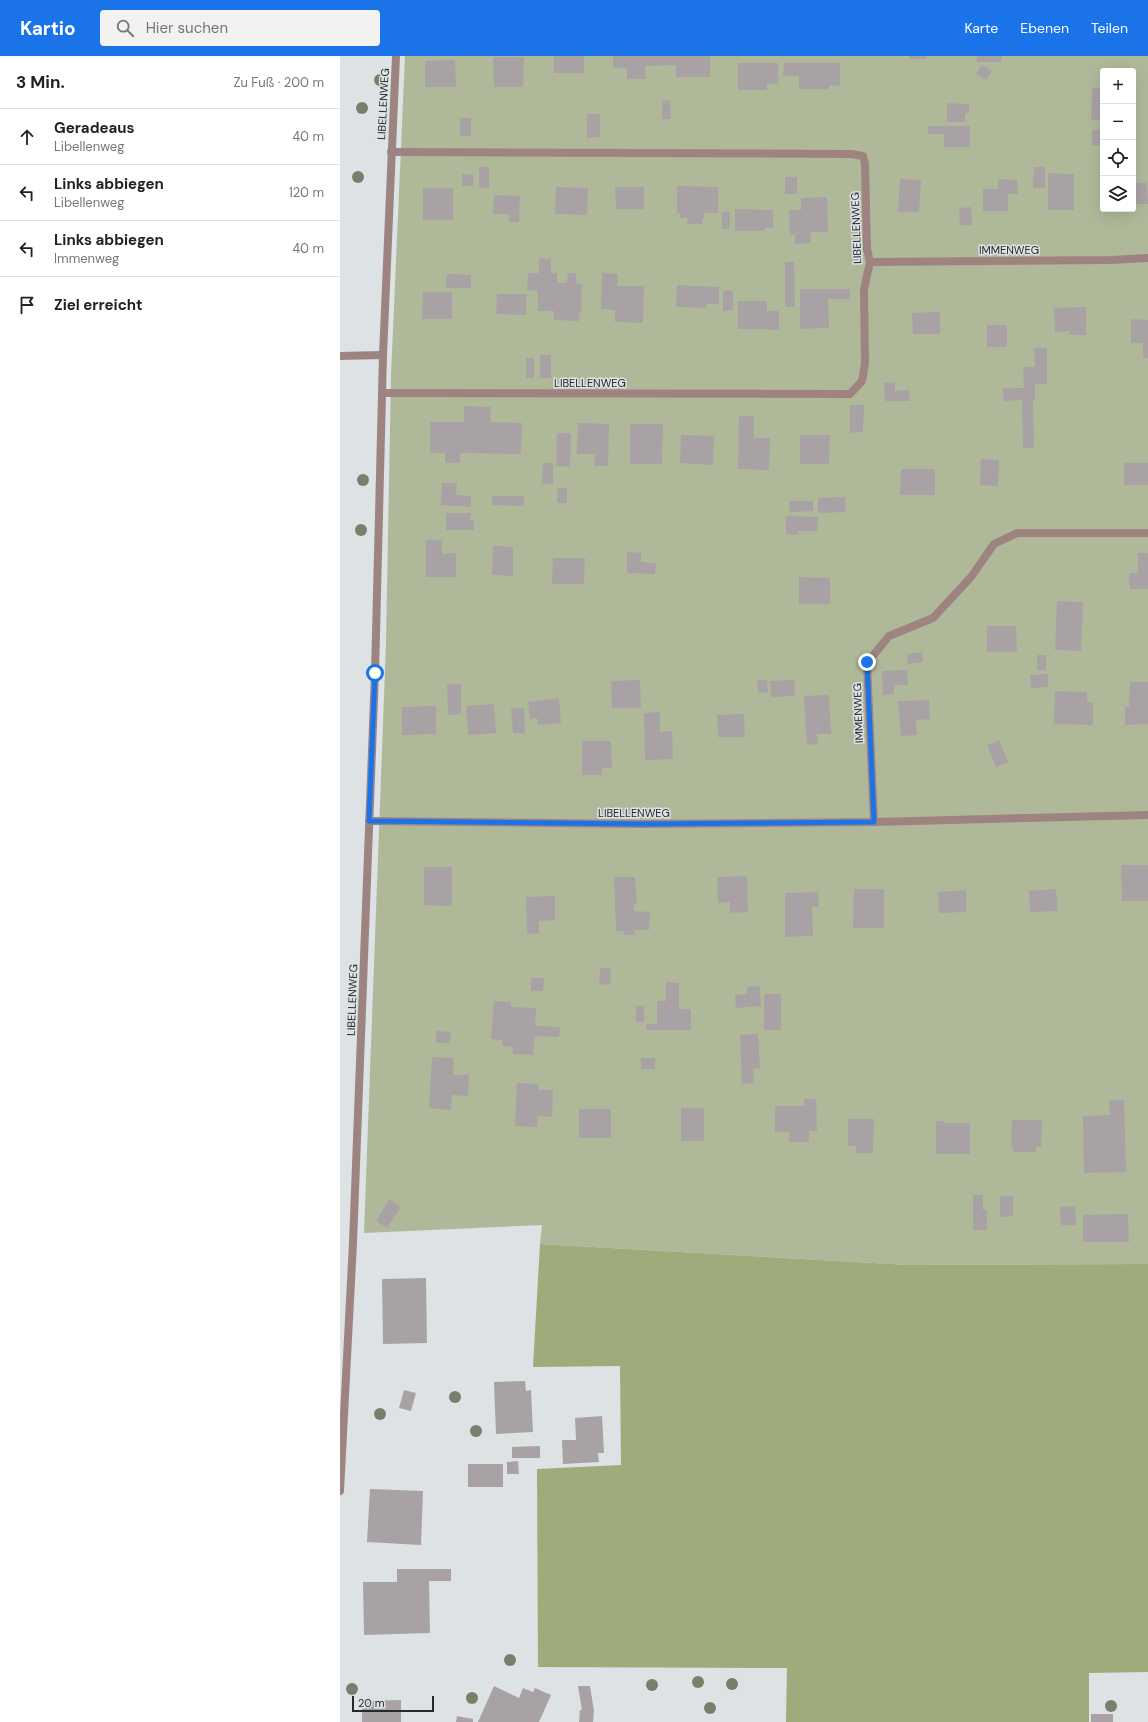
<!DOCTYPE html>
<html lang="de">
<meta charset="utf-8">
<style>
:root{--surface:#fff;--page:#f2f2f2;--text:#222;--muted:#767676;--line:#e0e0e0;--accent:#1a73e8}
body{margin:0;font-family:"DM Sans",sans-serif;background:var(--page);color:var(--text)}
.controls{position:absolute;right:12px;top:12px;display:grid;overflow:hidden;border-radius:4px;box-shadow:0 4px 16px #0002}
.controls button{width:36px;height:36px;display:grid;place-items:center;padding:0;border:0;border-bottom:1px solid var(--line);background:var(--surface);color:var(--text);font:20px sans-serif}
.scale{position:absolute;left:12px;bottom:10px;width:82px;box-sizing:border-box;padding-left:4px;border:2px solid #27282a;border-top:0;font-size:11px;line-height:14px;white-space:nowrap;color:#27282a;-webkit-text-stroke:3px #dde2e5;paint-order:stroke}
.stop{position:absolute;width:12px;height:12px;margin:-9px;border:3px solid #1a73e8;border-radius:50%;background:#fff}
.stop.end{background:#1a73e8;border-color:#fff;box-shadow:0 1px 4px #0008}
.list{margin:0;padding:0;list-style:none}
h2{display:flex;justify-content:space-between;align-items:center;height:52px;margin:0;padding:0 16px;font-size:17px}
h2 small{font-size:13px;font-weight:400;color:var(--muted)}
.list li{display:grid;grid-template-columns:26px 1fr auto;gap:12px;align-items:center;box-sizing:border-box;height:56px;padding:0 16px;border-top:1px solid var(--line)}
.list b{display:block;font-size:15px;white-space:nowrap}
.list p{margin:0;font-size:13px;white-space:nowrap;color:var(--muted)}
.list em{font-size:13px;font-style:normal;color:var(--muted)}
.icon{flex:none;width:22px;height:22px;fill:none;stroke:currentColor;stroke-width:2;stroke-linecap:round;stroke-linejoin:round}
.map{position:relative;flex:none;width:808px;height:1666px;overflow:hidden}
header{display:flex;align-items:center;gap:24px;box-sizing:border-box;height:56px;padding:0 20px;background:var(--accent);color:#fff}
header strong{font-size:19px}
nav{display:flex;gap:22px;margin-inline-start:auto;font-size:14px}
.search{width:280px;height:36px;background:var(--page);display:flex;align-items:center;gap:10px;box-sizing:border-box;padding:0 14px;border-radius:4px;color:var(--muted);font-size:15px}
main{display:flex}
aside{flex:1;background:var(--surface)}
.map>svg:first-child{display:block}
</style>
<header>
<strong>Kartio</strong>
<div class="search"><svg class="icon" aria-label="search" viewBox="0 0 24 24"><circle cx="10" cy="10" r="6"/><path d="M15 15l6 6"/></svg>Hier suchen</div>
<nav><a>Karte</a><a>Ebenen</a><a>Teilen</a></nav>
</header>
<main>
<aside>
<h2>3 Min.<small>Zu Fuß · 200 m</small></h2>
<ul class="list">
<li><svg class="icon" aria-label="ahead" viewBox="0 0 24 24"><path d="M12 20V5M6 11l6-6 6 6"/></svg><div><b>Geradeaus</b><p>Libellenweg</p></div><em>40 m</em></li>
<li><svg class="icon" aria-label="left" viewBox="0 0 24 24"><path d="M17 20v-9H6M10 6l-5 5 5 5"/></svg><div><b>Links abbiegen</b><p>Libellenweg</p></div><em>120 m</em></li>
<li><svg class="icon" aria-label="left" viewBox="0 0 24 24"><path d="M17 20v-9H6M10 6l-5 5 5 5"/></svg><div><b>Links abbiegen</b><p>Immenweg</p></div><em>40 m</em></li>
<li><svg class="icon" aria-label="arrive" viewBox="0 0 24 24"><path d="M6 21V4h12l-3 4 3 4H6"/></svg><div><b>Ziel erreicht</b></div></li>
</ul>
</aside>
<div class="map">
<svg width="808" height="1666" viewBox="0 0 808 1666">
<rect width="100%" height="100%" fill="#dde2e5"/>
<path fill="#afb99a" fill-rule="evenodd" d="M65 0H808V1208L569 1209 200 1188 202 1169 24 1177 46 587 51 319ZM763 15H793V153H763Z"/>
<polygon fill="#9dac7a" points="200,1188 569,1209 808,1208 808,1616 749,1617 749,1666 446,1666 447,1612 198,1611 197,1413 281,1409 280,1310 193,1311"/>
<g fill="#a8a2a4">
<rect x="214" y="0" width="30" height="17"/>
<polygon points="273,0 370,0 370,21 336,21 336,9 305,10 306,23 287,23 287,12 273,12"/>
<rect x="569" y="0" width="18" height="3"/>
<polygon points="637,0 662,0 661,6 637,6"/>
<polygon points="153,1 184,1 183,31 154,31"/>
<polygon points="115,4 116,31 85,31 85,5"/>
<polygon points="398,7 438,7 438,28 427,28 427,34 398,34"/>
<polygon points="444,7 500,7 500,30 489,29 489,33 459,33 459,20 443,20"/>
<polygon points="642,9 652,15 646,24 636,18"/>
<polygon points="752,32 763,32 763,64 751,64"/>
<polygon points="330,44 331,63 322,63 322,45"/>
<polygon points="607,47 629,48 629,57 625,57 625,66 607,66"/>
<polygon points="247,58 260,58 260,81 247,82"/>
<rect x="120" y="62" width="11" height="18"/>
<polygon points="588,70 630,70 630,91 604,91 604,78 588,78"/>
<rect x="752" y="74" width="11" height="15"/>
<rect x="139" y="111" width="10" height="21"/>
<polygon points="694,111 705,111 705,132 693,132"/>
<polygon points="708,117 734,118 734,154 708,154"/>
<polygon points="122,118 134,119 133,130 122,130"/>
<rect x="445" y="121" width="12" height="17"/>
<polygon points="560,123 581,124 579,156 558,156"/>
<polygon points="658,123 677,124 678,138 668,138 668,155 643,155 643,133 658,133"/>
<polygon points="793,127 807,127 808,148 793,148"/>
<polygon points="337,130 378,131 378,157 364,157 364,162 362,162 362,168 347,168 347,162 340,162 340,157 337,157"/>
<polygon points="216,131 248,132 247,159 215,158"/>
<polygon points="275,131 304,131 304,153 276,153"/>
<rect x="83" y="132" width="30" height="32"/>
<polygon points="154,139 180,140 179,166 169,166 169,158 153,158"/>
<polygon points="487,141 488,176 470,176 471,187 455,188 455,179 450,179 449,154 461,154 461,142"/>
<polygon points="631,151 632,169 620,169 619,152"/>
<polygon points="395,153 433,154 433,172 425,172 425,175 395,175"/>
<rect x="382" y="156" width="8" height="17"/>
<polygon points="199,202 211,203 211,217 217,217 217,227 227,227 228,217 236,217 236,228 242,228 241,257 239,257 239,265 214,264 214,255 198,255 198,235 187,234 188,217 199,217"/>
<polygon points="445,206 454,206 455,251 445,251"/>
<polygon points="262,217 278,218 277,230 304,230 303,267 275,266 275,254 261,253"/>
<polygon points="107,218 131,219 131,232 106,232"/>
<polygon points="337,229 379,231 379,248 367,248 366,252 336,251"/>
<polygon points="460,233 510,233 510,243 488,243 489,272 460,273"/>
<polygon points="383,235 393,235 393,254 383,255"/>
<polygon points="83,236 112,236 112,263 82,263"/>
<polygon points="157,238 186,238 186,259 156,258"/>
<polygon points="398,245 427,245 427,255 439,255 439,274 427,274 428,273 398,273"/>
<polygon points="746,251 746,279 730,279 730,275 715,276 714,252"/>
<polygon points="600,256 600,278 573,278 572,257"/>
<polygon points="791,263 808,264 808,302 803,302 803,287 791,287"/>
<rect x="647" y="269" width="20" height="22"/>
<polygon points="694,292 707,292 707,328 695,328 695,344 693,344 694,392 683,392 682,344 664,345 663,332 684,332 683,311 695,311"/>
<rect x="200" y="299" width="11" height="23"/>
<rect x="186" y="302" width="8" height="20"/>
<polygon points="555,326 555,335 569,334 570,345 545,345 544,327"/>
<polygon points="510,349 524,349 523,376 510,377"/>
<polygon points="124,350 151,351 150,366 182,367 181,398 120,397 120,407 105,407 105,397 90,397 90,366 124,366"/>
<polygon points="399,360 414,360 414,382 430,382 429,414 398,413"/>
<polygon points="238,367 269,368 268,410 254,410 255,398 237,398"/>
<polygon points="290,368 323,368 322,408 290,408"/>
<polygon points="217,377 231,377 230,411 216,410"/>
<polygon points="341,379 374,380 373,409 340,407"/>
<polygon points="460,379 490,379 489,408 460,408"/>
<polygon points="641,403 659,404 658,430 640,429"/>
<polygon points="203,407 213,407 213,428 202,428"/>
<rect x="784" y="407" width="24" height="22"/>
<polygon points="561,413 595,413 595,439 560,439"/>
<polygon points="102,427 117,427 116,439 131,440 131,451 101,449"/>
<polygon points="218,432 227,432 227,447 217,447"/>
<polygon points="152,440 184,440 184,450 152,449"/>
<polygon points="505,441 506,456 478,457 478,442"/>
<polygon points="449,445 473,445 473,455 450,456"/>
<polygon points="106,457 131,457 130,464 134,464 134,474 106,474"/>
<polygon points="446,460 478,461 477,475 458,475 458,479 446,478"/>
<polygon points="86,484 102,484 102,498 116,497 116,521 86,521"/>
<polygon points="153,490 173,491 173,520 152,519"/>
<polygon points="287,496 301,497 301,506 316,507 315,518 287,517"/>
<polygon points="798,497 808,497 808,533 790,533 789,517 798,517"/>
<polygon points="213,502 245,502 244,528 212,528"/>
<polygon points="459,521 490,522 490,548 459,548"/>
<polygon points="717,545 743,546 741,595 715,594"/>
<polygon points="647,570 676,570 677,596 647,596"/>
<polygon points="582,596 583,606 568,608 567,598"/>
<rect x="697" y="599" width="9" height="15"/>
<polygon points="567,614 568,629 554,629 554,638 543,639 542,615"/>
<polygon points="708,618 708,631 691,632 690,619"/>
<polygon points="300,624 301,652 272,652 271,625"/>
<polygon points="417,624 427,624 428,636 418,637"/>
<polygon points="454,624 455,640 431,641 430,625"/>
<polygon points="790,626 808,626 808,668 785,669 785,651 789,651"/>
<polygon points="107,628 121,628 121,658 108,659"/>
<polygon points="715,635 747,636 747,646 753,646 753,669 714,668"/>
<polygon points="489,639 491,678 477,678 478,688 467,689 464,640"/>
<polygon points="219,642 221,667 198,669 197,662 190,663 188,646"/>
<polygon points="589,644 590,663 576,664 577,679 561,680 558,645"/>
<polygon points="154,648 156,677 128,679 126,650"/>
<polygon points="96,650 96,678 62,679 62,651"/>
<polygon points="171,652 184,652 185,677 173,677"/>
<polygon points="320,656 320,676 332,675 333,703 305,704 304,657"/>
<polygon points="404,658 405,681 378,681 377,659"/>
<polygon points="659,684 668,706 656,711 647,689"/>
<polygon points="242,685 271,685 272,712 262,712 262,719 242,719"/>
<polygon points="781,809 808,809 808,845 782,845"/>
<polygon points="84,811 112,811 112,850 84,849"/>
<polygon points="407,820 408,856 390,857 390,846 378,847 377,821"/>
<polygon points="274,821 295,821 297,848 294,848 294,855 310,856 309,874 294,874 295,879 284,879 284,875 276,875"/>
<polygon points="514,833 544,833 544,872 513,872"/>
<polygon points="716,833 718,855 690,856 689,835"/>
<polygon points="626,834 626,856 599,857 598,836"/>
<polygon points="478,836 479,851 472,851 473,880 445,881 445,837"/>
<polygon points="215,840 215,864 199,865 199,877 187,878 186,841"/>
<polygon points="260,912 271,912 270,929 259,928"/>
<polygon points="191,922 204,922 203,935 191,935"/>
<polygon points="326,926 339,927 339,953 351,953 351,974 306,974 306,968 317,968 317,945 326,945"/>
<polygon points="420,930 421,950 396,952 395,939 407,938 407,931"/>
<rect x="424" y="938" width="17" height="36"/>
<polygon points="154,945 171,946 171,951 196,952 195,970 220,971 219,981 195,980 193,999 173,998 173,991 162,990 162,984 151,983"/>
<rect x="296" y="950" width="8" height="16"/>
<polygon points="96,975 111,976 110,987 96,987"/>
<polygon points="418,978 420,1012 413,1013 414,1027 402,1028 400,979"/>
<polygon points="92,1001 114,1002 113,1019 129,1019 128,1040 112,1039 111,1054 89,1052"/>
<rect x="301" y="1002" width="14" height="11"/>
<polygon points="177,1027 199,1028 198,1034 213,1034 212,1061 198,1060 197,1071 175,1070"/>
<polygon points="464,1043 476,1043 477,1075 469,1075 469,1086 449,1086 449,1076 435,1076 435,1050 465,1050"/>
<polygon points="769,1044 784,1044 786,1116 744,1117 743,1060 770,1059"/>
<rect x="341" y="1052" width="23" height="33"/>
<rect x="239" y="1053" width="32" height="29"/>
<polygon points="508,1063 534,1063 533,1097 516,1097 516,1090 508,1090"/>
<polygon points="672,1064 702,1064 701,1091 696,1091 696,1096 674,1096 674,1091 671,1091"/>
<polygon points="596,1065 605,1065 604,1067 630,1067 630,1098 596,1098"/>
<polygon points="633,1139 643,1139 643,1154 647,1154 647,1174 633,1174"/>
<polygon points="660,1140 673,1140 673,1160 660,1161"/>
<polygon points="49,1143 61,1151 47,1172 36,1165"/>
<polygon points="735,1150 736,1169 721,1169 720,1151"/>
<polygon points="788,1158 789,1186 743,1186 743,1159"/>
<polygon points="86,1222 87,1287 43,1288 42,1223"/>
<polygon points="185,1325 186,1335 191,1334 193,1376 156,1378 154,1326"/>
<polygon points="64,1334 76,1337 71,1355 59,1352"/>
<polygon points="262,1360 264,1397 258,1397 259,1406 223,1408 222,1384 236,1384 235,1362"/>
<polygon points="200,1390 200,1402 172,1402 172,1391"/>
<polygon points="178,1405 179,1418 167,1418 167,1406"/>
<rect x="128" y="1408" width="35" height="23"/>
<polygon points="30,1433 83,1435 81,1489 27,1486"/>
<polygon points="57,1513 111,1513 111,1525 89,1525 90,1577 24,1579 23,1526 57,1526"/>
<polygon points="154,1630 179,1642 183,1632 193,1636 195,1632 211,1639 199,1666 138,1666"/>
<polygon points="238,1630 250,1630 254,1655 253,1666 239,1666 240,1654 242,1654"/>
<polygon points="61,1644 61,1666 22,1666 22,1645"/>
<rect x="751" y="1658" width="22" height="8"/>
<polygon points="117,1660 133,1663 133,1666 116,1666"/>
</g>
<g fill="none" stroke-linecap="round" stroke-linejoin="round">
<g stroke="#9e8481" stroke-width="8">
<polyline points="530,206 770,204 808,202"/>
<polyline points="0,300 43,299"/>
<polyline points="43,337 510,338 522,325 525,308 524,233 530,206 527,193 525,108 523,100 511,98 51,96"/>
<polyline points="29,765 302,768 534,766 808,759"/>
<polyline points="534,766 527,607 549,580 593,562 631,521 654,488 677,477 808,477"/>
<polyline points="0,1435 13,1187 35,617 43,299 56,0"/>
</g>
</g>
<g fill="#787f6a">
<circle cx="40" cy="24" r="6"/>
<circle cx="22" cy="52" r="6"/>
<circle cx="18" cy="121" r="6"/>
<circle cx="23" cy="424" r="6"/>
<circle cx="21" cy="474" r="6"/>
<circle cx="115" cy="1341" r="6"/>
<circle cx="40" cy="1358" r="6"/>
<circle cx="136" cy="1375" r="6"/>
<circle cx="170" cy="1604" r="6"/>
<circle cx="358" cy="1626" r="6"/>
<circle cx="392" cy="1628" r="6"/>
<circle cx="312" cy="1629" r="6"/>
<circle cx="12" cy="1633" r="6"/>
<circle cx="132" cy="1642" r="6"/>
<circle cx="771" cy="1650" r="6"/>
<circle cx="370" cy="1652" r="6"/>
</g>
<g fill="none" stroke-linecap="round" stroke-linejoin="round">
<polyline stroke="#1a73e8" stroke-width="5" points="35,617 29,765 302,768 534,766 527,606"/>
</g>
<g text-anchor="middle" stroke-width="3" stroke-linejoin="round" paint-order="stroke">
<g font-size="11" fill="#27282a" stroke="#dde2e5">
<text transform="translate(43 48) rotate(-87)" y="4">LIBELLENWEG</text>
<text transform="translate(516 172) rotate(-92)" y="4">LIBELLENWEG</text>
<text x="669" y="198">IMMENWEG</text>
<text x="250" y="331">LIBELLENWEG</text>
<text transform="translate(518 657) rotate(-92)" y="4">IMMENWEG</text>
<text x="294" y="761">LIBELLENWEG</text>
<text transform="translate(12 944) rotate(-88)" y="4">LIBELLENWEG</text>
</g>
</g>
</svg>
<div class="controls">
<button>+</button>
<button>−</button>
<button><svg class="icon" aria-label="locate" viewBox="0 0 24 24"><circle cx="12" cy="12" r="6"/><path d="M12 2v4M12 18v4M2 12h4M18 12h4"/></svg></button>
<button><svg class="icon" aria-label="layers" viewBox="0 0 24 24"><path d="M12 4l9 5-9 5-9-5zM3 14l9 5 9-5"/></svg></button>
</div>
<div class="scale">20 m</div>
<div class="stop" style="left:35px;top:617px"></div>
<div class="stop end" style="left:527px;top:606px"></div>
</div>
</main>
